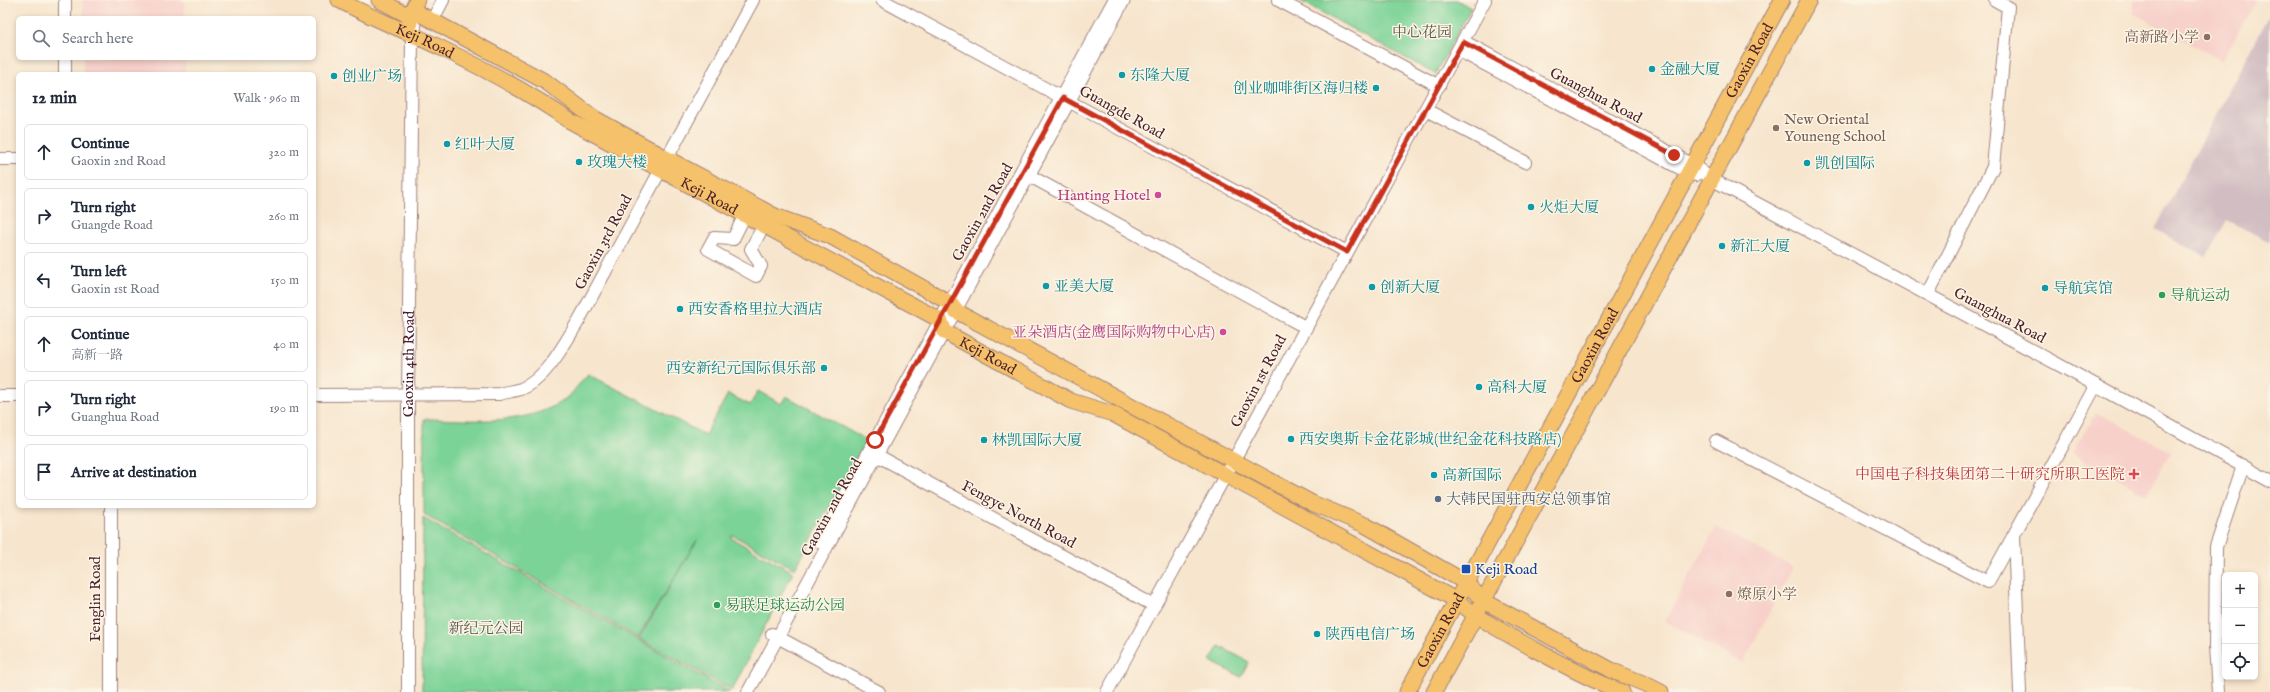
<!DOCTYPE html>
<meta charset="utf-8">
<style>
:root{--surface:#fff;--page:#f6f6f7;--text:#1f2937;--muted:#747a83;--line:#e0e1e3}
body{margin:0;font-family:"IM FELL English","Noto Serif SC",serif;background:var(--page);color:var(--text)}
.controls{position:absolute;right:12px;bottom:12px;display:grid;overflow:hidden;border-radius:6px;box-shadow:0 2px 6px #0003}
.controls button{width:36px;height:36px;display:grid;place-items:center;padding:0;border:0;border-bottom:1px solid var(--line);background:var(--surface);color:var(--text);font:20px sans-serif}
.stop{position:absolute;width:12px;height:12px;margin:-9px;border:3px solid #c8321e;border-radius:50%;background:#fff}
.stop.end{background:#c8321e;border-color:#fff;box-shadow:0 1px 4px #0008}
.list{margin:0;padding:0;list-style:none}
h2{display:flex;justify-content:space-between;align-items:center;height:52px;margin:0;padding:0 16px;font-size:17px}
h2 small{font-size:13px;font-weight:400;color:var(--muted)}
.list li{display:grid;grid-template-columns:26px 1fr auto;gap:12px;align-items:center;box-sizing:border-box;height:56px;margin:0 8px 8px;padding:0 8px;border:1px solid var(--line);border-radius:6px}
.list b{display:block;font-size:15px;white-space:nowrap}
.list p{margin:0;font-size:13px;white-space:nowrap;color:var(--muted)}
.list em{font-size:13px;font-style:normal;color:var(--muted)}
.icon{flex:none;width:22px;height:22px;fill:none;stroke:currentColor;stroke-width:2;stroke-linecap:round;stroke-linejoin:round}
.map{position:relative;flex:none;width:2270px;height:692px;overflow:hidden}
.search{position:absolute;background:var(--surface);box-shadow:0 2px 6px #0003;left:16px;top:16px;width:300px;height:44px;display:flex;align-items:center;gap:10px;box-sizing:border-box;padding:0 14px;border-radius:6px;color:var(--muted);font-size:15px}
.panel{position:absolute;background:var(--surface);box-shadow:0 2px 6px #0003;left:16px;top:72px;width:300px;height:436px;border-radius:6px}
.map>svg:first-child{display:block}
</style>
<div class="map">
<svg width="2270" height="692" viewBox="0 0 2270 692">
<rect width="100%" height="100%" fill="#fcf5e5"/>
<filter id="ink" filterUnits="userSpaceOnUse"><feTurbulence type="fractalNoise" baseFrequency=".025" numOctaves="2"/><feDisplacementMap in="SourceGraphic" scale="8" xChannelSelector="R" yChannelSelector="G"/><feConvolveMatrix kernelMatrix="1 2 1 2 8 2 1 2 1" color-interpolation-filters="sRGB"/></filter>
<filter id="wash" filterUnits="userSpaceOnUse"><feTurbulence type="fractalNoise" baseFrequency=".012" numOctaves="4" result="noise"/><feDisplacementMap in="SourceGraphic" scale="16" xChannelSelector="R" yChannelSelector="G"/><feGaussianBlur stdDeviation="0.9" result="paint"/><feColorMatrix in="noise" values="0 0 0 0 0 0 0 0 0 0 0 0 0 0 0 0 0 1.4 0 .05"/><feComposite in="paint" operator="in"/></filter>
<g filter="url(#wash)">
<rect width="100%" height="100%" fill="#f7e5cd"/>
<g fill="#f7d0ca">
<polygon points="83,0 184,0 185,18 83,18"/>
<polygon points="2134,0 2256,0 2222,61 2134,13"/>
<rect x="83" y="58" width="102" height="16"/>
<polygon points="2096,412 2171,452 2146,495 2072,453"/>
<polygon points="1716,527 1793,567 1743,663 1665,621"/>
</g>
<polygon fill="#d2bec2" points="2270,14 2270,242 2227,220 2206,257 2155,229"/>
<g fill="#7cd397" stroke="#637961">
<polygon points="1299,0 1457,0 1471,8 1435,74"/>
<path d="M588 374 705 435 728 394 750 405 758 391 781 404 786 396 866 440 795 569 732 535 731 538 793 572 732 690 639 639 697 540 638 638 424 515V419C471 419 534 429 572 393 577 387 582 380 588 374Z"/>
<polygon points="423,518 730,692 422,692"/>
<polygon points="1219,646 1249,662 1241,677 1210,661"/>
</g>
</g>
<g filter="url(#ink)">
<g fill="none" stroke-linecap="round" stroke-linejoin="round">
<g stroke="#a0827c" stroke-width="14">
<g id="minor">
<polyline points="882,0 1347,252"/>
<polyline points="1278,0 1439,86"/>
<polyline points="65,18 65,0"/>
<polyline points="432,21 443,0"/>
<polyline points="1463,41 1693,165 1713,180 2061,366 2270,481"/>
<polyline points="1458,50 1689,173 1696,175"/>
<polyline points="65,74 65,58"/>
<polyline points="1426,110 1525,162"/>
<polyline points="0,159 18,159"/>
<polyline points="1030,176 1305,327"/>
<polyline points="745,215 733,239 714,238 708,249 756,276 761,266 751,249 764,225"/>
<polyline points="1928,294 1993,167 2008,7 1995,0"/>
<path d="M314 395 499 394C506 392 514 391 521 389 546 380 566 341 579 320L753 0"/>
<polyline points="0,396 18,396"/>
<polyline points="1716,441 1988,582 2096,385"/>
<polyline points="871,452 1153,605"/>
<polyline points="111,506 111,692"/>
<polyline points="2014,535 2020,692"/>
<polyline points="820,542 1114,0"/>
<polyline points="772,634 879,692"/>
<path id="s1" d="M408 692V394L412 36 415 27"/>
<polyline points="748,692 1124,0"/>
<polyline points="1107,692 1485,0"/>
<polyline points="2218,692 2215,646 2216,547 2243,466"/>
</g>
</g>
<g stroke="#a0827c" stroke-width="17">
<g id="major">
<path id="s2" d="M339 0C373 19 409 32 443 49 487 70 531 94 570 121L940 320 945 332 1071 401 1113 414 1456 600C1480 620 1507 634 1534 649 1563 665 1591 680 1622 692"/>
<polyline points="379,0 409,16 420,14 546,82 594,118 666,158 775,216 830,236 950,303 956,311 1312,503 1365,525 1465,582 1484,601 1613,671 1645,684 1661,692"/>
<polyline points="410,23 409,16 417,0"/>
<path id="s3" d="M1407 692 1782 0"/>
<polyline points="1434,692 1809,0"/>
</g>
</g>
<use href="#minor" stroke="#fff" stroke-width="12"/>
<use href="#major" stroke="#f5c16b" stroke-width="15"/>
</g>
</g>
<g fill="none" stroke-linecap="round" stroke-linejoin="round" filter="url(#ink)">
<polyline stroke="#c8321e" stroke-width="5" points="875,440 1063,98 1347,252 1463,42 1674,155"/>
</g>
<g fill="#8d6e63" stroke="#fcf5e5" stroke-width="1.5">
<circle cx="2207" cy="37" r="4"/>
<circle cx="1776" cy="128" r="4"/>
<circle cx="1729" cy="594" r="4"/>
</g>
<g fill="#0f9aa8" stroke="#fcf5e5" stroke-width="1.5">
<circle cx="1652" cy="69" r="4"/>
<circle cx="1122" cy="75" r="4"/>
<circle cx="334" cy="76" r="4"/>
<circle cx="1376" cy="88" r="4"/>
<circle cx="447" cy="144" r="4"/>
<circle cx="579" cy="162" r="4"/>
<circle cx="1807" cy="163" r="4"/>
<circle cx="1531" cy="207" r="4"/>
<circle cx="1722" cy="246" r="4"/>
<circle cx="1046" cy="286" r="4"/>
<circle cx="1372" cy="287" r="4"/>
<circle cx="2045" cy="288" r="4"/>
<circle cx="680" cy="309" r="4"/>
<circle cx="824" cy="368" r="4"/>
<circle cx="1479" cy="387" r="4"/>
<circle cx="1291" cy="439" r="4"/>
<circle cx="984" cy="440" r="4"/>
<circle cx="1434" cy="475" r="4"/>
<circle cx="1317" cy="634" r="4"/>
</g>
<g fill="#d1479c" stroke="#fcf5e5" stroke-width="1.5">
<circle cx="1158" cy="195" r="4"/>
<circle cx="1223" cy="332" r="4"/>
</g>
<g fill="#2e9e5b" stroke="#fcf5e5" stroke-width="1.5">
<circle cx="2162" cy="295" r="4"/>
<circle cx="717" cy="605" r="4"/>
</g>
<path fill="#e0444e" stroke="#fcf5e5" stroke-width="1.5" d="M2132 468h4v4h4v4h-4v4h-4v-4h-4v-4h4z"/>
<circle fill="#5c6f8a" stroke="#fcf5e5" stroke-width="1.5" cx="1438" cy="499" r="4"/>
<rect fill="#1a4fb4" stroke="#fcf5e5" stroke-width="1.5" x="1461" y="564" width="10" height="10" rx="2"/>
<g text-anchor="middle" stroke-width="3" stroke-linejoin="round" paint-order="stroke">
<g font-size="15" fill="#59554b" stroke="#fcf5e5">
<text x="1422" y="37">中心花园</text>
<text x="486" y="633">新纪元公园</text>
</g>
<g font-size="15" fill="#785e54" stroke="#fcf5e5" text-anchor="start">
<text x="2199" y="42" text-anchor="end">高新路小学</text>
<text x="1784" y="124">New Oriental<tspan x="1784" dy="17">Youneng School</tspan></text>
<text x="1737" y="599">燎原小学</text>
</g>
<g font-size="15" fill="#4a1f2b" stroke="#fcf5e5">
<text dy="5" stroke="none"><textPath href="#s2" startOffset="95">Keji Road</textPath></text>
<text dy="5" stroke="none"><textPath href="#s3" startOffset="718">Gaoxin Road</textPath></text>
<text transform="translate(1596 95) rotate(28)" y="5">Guanghua Road</text>
<text transform="translate(1122 112) rotate(29)" y="5">Guangde Road</text>
<text dy="5" stroke="none"><textPath href="#s2" startOffset="419">Keji Road</textPath></text>
<text transform="translate(982 212) rotate(-61)" y="5">Gaoxin 2nd Road</text>
<text transform="translate(603 242) rotate(-62)" y="5">Gaoxin 3rd Road</text>
<text transform="translate(2000 315) rotate(28)" y="5">Guanghua Road</text>
<text dy="5" stroke="none"><textPath href="#s3" startOffset="394">Gaoxin Road</textPath></text>
<text dy="5" stroke="none"><textPath href="#s2" startOffset="743">Keji Road</textPath></text>
<text dy="5" stroke="none"><textPath href="#s1" startOffset="328">Gaoxin 4th Road</textPath></text>
<text transform="translate(1258 381) rotate(-62)" y="5">Gaoxin 1st Road</text>
<text transform="translate(831 507) rotate(-61)" y="5">Gaoxin 2nd Road</text>
<text transform="translate(1019 514) rotate(28)" y="5">Fengye North Road</text>
<text transform="translate(95 599) rotate(-90)" y="5">Fenglin Road</text>
<text dy="5" stroke="none"><textPath href="#s3" startOffset="70">Gaoxin Road</textPath></text>
</g>
<g font-size="15" fill="#0d838f" stroke="#fcf5e5" text-anchor="start">
<text x="1660" y="74">金融大厦</text>
<text x="1130" y="80">东隆大厦</text>
<text x="342" y="81">创业广场</text>
<text x="1368" y="93" text-anchor="end">创业咖啡街区海归楼</text>
<text x="455" y="149">红叶大厦</text>
<text x="587" y="167">玫瑰大楼</text>
<text x="1815" y="168">凯创国际</text>
<text x="1539" y="212">火炬大厦</text>
<text x="1730" y="251">新汇大厦</text>
<text x="1054" y="291">亚美大厦</text>
<text x="1380" y="292">创新大厦</text>
<text x="2053" y="293">导航宾馆</text>
<text x="688" y="314">西安香格里拉大酒店</text>
<text x="816" y="373" text-anchor="end">西安新纪元国际俱乐部</text>
<text x="1487" y="392">高科大厦</text>
<text x="1299" y="444">西安奥斯卡金花影城(世纪金花科技路店)</text>
<text x="992" y="445">林凯国际大厦</text>
<text x="1442" y="480">高新国际</text>
<text x="1325" y="639">陕西电信广场</text>
</g>
<g font-size="15" fill="#b23c85" stroke="#fcf5e5" text-anchor="end">
<text x="1150" y="200">Hanting Hotel</text>
<text x="1215" y="337">亚朵酒店(金鹰国际购物中心店)</text>
</g>
<g font-size="15" fill="#27864d" stroke="#fcf5e5" text-anchor="start">
<text x="2170" y="300">导航运动</text>
<text x="725" y="610">易联足球运动公园</text>
</g>
<g font-size="15" fill="#be3a42" stroke="#fcf5e5" text-anchor="end">
<text x="2125" y="479">中国电子科技集团第二十研究所职工医院</text>
</g>
<g font-size="15" fill="#4e5e75" stroke="#fcf5e5" text-anchor="start">
<text x="1446" y="504">大韩民国驻西安总领事馆</text>
</g>
<g font-size="15" fill="#164399" stroke="#fcf5e5" text-anchor="start">
<text x="1475" y="574">Keji Road</text>
</g>
</g>
</svg>
<div class="controls">
<button>+</button>
<button>−</button>
<button><svg class="icon" aria-label="locate" viewBox="0 0 24 24"><circle cx="12" cy="12" r="6"/><path d="M12 2v4M12 18v4M2 12h4M18 12h4"/></svg></button>
</div>
<div class="stop" style="left:875px;top:440px"></div>
<div class="stop end" style="left:1674px;top:155px"></div>
<div class="search"><svg class="icon" aria-label="search" viewBox="0 0 24 24"><circle cx="10" cy="10" r="6"/><path d="M15 15l6 6"/></svg>Search here</div>
<section class="panel">
<h2>12 min<small>Walk · 960 m</small></h2>
<ul class="list">
<li><svg class="icon" aria-label="ahead" viewBox="0 0 24 24"><path d="M12 20V5M6 11l6-6 6 6"/></svg><div><b>Continue</b><p>Gaoxin 2nd Road</p></div><em>320 m</em></li>
<li><svg class="icon" aria-label="right" viewBox="0 0 24 24"><path d="M7 20v-9h11M14 6l5 5-5 5"/></svg><div><b>Turn right</b><p>Guangde Road</p></div><em>260 m</em></li>
<li><svg class="icon" aria-label="left" viewBox="0 0 24 24"><path d="M17 20v-9H6M10 6l-5 5 5 5"/></svg><div><b>Turn left</b><p>Gaoxin 1st Road</p></div><em>150 m</em></li>
<li><svg class="icon" aria-label="ahead" viewBox="0 0 24 24"><path d="M12 20V5M6 11l6-6 6 6"/></svg><div><b>Continue</b><p>高新一路</p></div><em>40 m</em></li>
<li><svg class="icon" aria-label="right" viewBox="0 0 24 24"><path d="M7 20v-9h11M14 6l5 5-5 5"/></svg><div><b>Turn right</b><p>Guanghua Road</p></div><em>190 m</em></li>
<li><svg class="icon" aria-label="arrive" viewBox="0 0 24 24"><path d="M6 21V4h12l-3 4 3 4H6"/></svg><div><b>Arrive at destination</b></div></li>
</ul>
</section>
</div>
